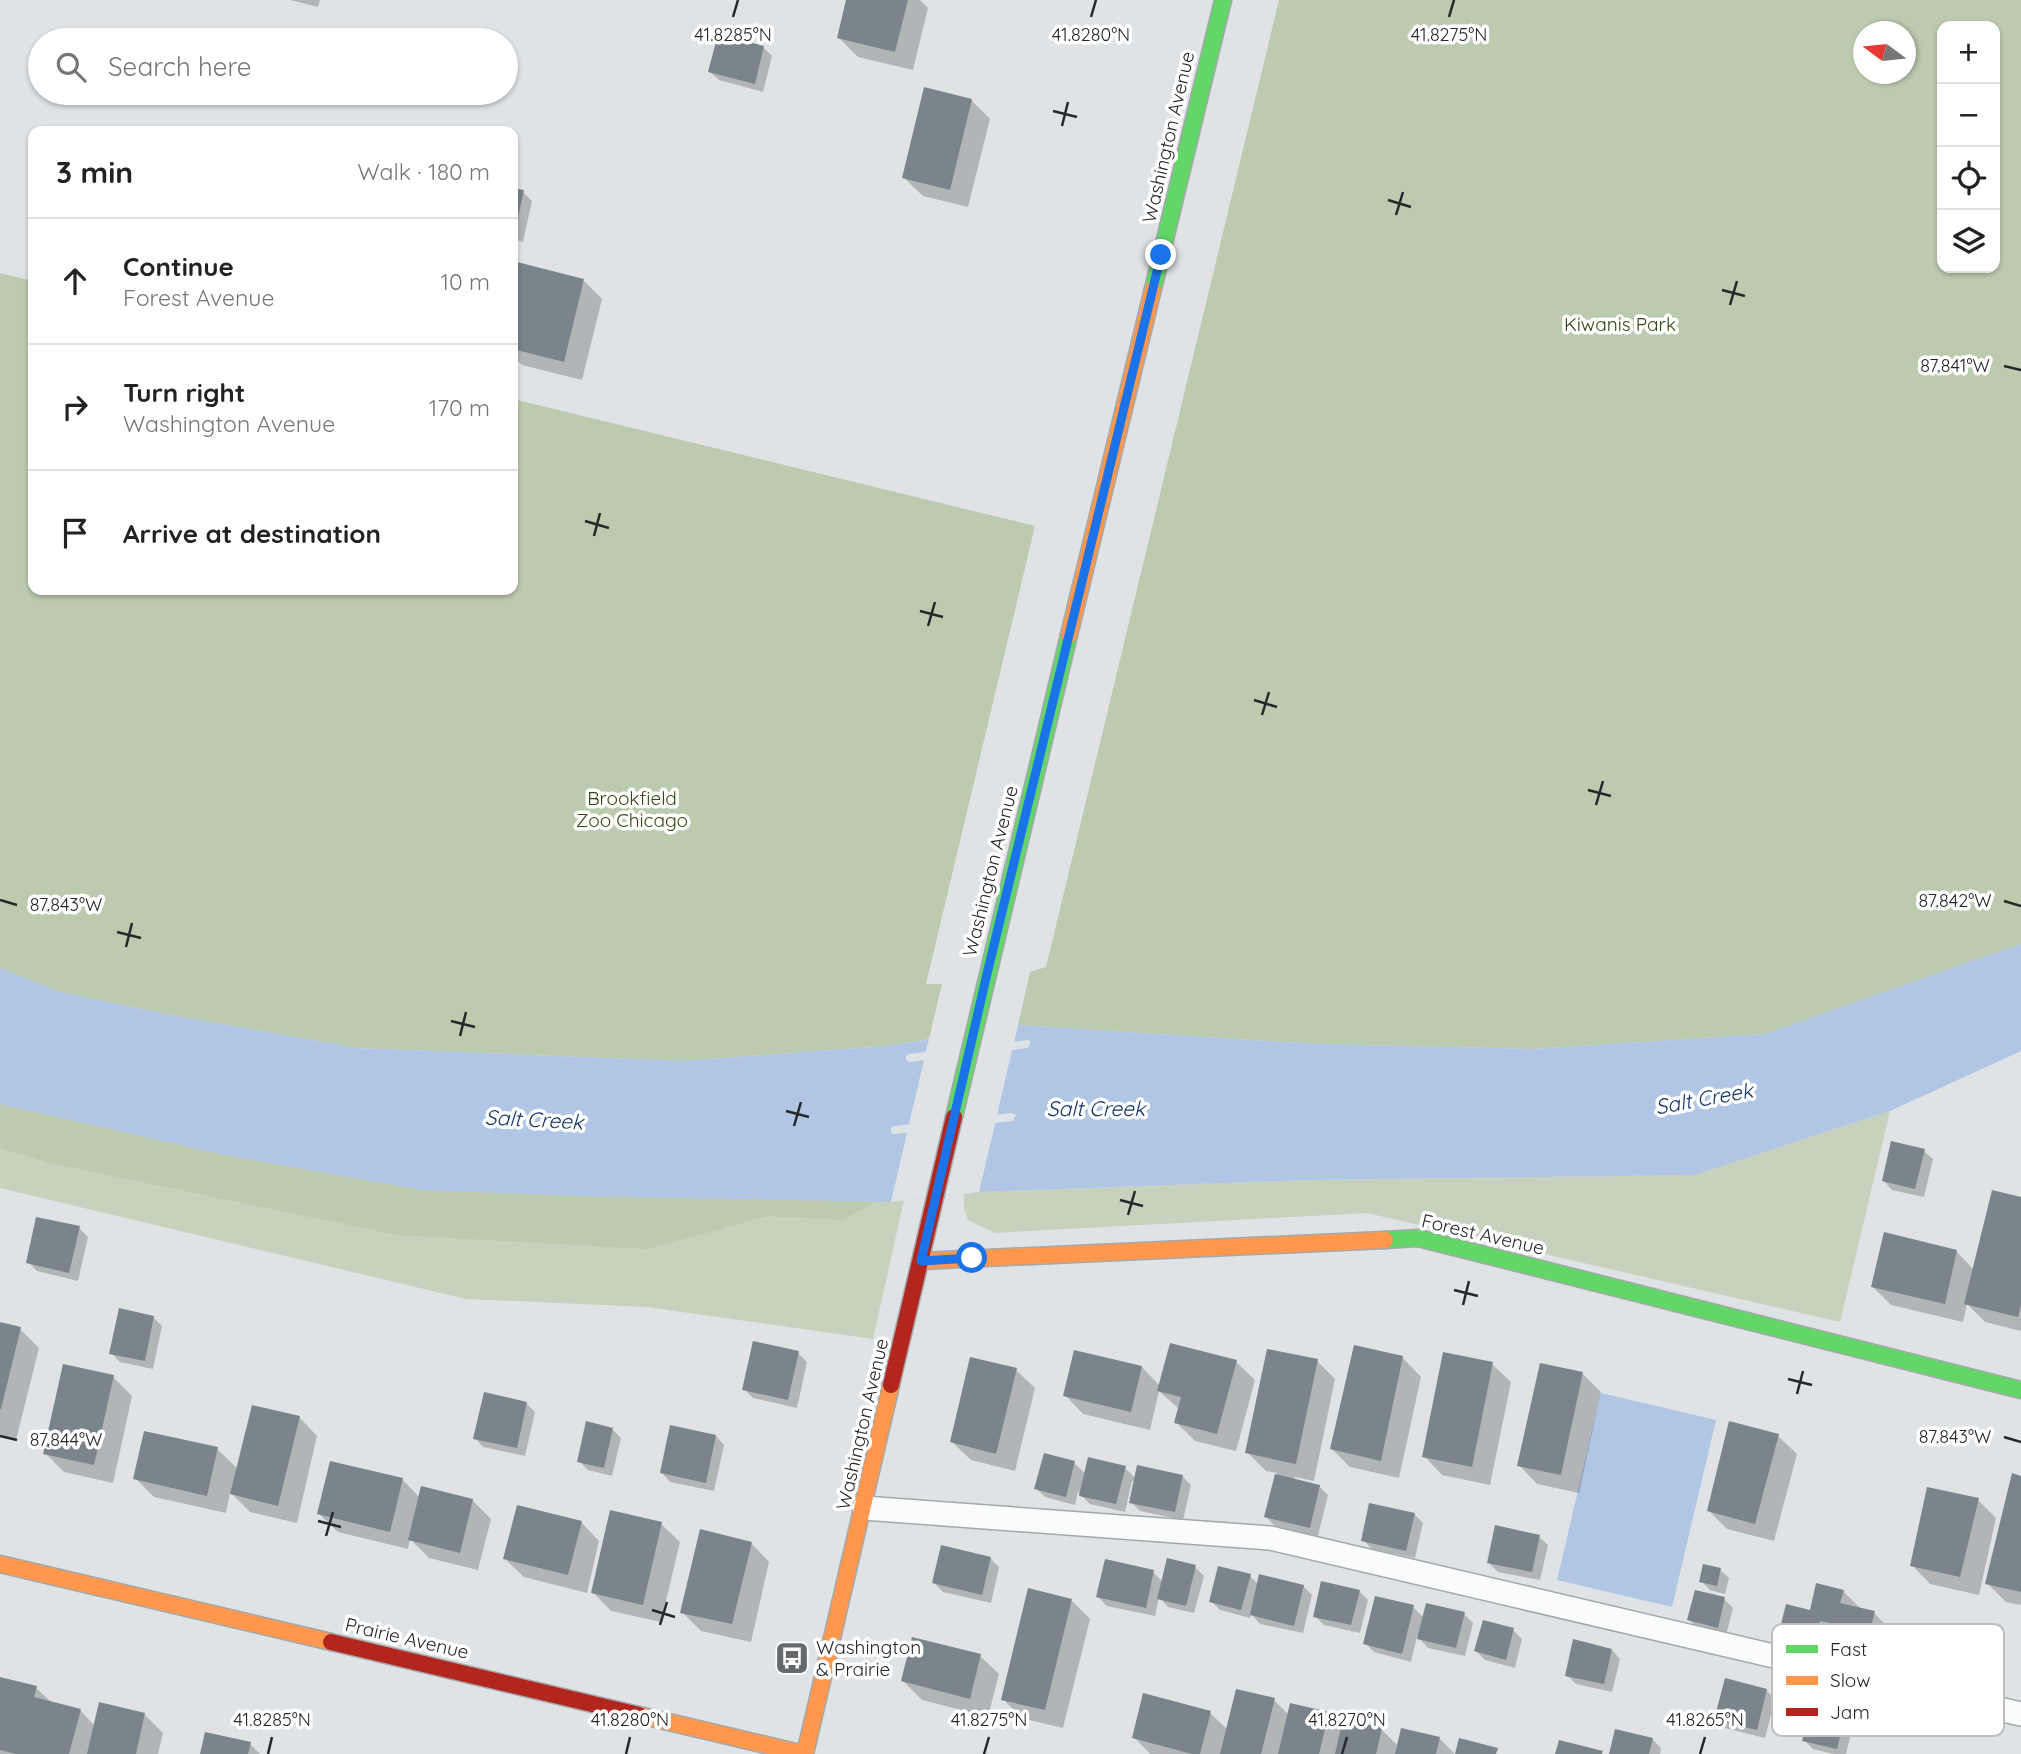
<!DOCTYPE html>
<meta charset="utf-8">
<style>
:root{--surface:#fff;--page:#f6f6f6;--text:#222;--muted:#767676;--line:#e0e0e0}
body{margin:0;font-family:Quicksand,sans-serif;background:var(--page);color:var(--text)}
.controls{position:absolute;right:21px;top:21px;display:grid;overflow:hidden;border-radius:14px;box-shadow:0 2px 5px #0004}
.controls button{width:63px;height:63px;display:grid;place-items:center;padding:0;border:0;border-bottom:2px solid var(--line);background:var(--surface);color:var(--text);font:35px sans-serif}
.compass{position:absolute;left:1853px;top:21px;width:63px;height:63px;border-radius:50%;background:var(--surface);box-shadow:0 2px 5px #0004;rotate:285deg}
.stop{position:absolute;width:21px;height:21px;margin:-16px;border:5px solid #1a73e8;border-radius:50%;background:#fff}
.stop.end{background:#1a73e8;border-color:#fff;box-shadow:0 2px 7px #0008}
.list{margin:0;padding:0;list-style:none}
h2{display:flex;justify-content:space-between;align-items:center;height:91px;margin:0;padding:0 28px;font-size:30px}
h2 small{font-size:23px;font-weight:400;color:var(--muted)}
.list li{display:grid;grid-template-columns:46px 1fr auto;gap:21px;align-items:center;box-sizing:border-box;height:126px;padding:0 28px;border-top:2px solid var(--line)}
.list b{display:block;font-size:26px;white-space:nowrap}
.list p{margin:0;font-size:23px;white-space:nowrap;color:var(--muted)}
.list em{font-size:23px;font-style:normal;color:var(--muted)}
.icon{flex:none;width:38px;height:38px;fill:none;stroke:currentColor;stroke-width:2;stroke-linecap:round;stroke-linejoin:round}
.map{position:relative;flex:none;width:2021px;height:1754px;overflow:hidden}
.search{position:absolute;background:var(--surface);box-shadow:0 2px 5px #0004;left:28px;top:28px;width:490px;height:77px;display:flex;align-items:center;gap:18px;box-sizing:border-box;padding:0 24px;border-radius:38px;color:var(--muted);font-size:26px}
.panel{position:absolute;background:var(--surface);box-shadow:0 2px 5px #0004;left:28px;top:126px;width:490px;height:469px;border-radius:14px}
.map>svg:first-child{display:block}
</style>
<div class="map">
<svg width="2021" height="1754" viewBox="0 0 2021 1754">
<rect width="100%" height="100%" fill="#dfe3e6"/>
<g fill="#c6d1be">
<polygon points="0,1104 891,1202 904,1200 873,1339 647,1307 466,1299 0,1188"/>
<polygon points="1890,1111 1840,1322 1367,1213 995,1233 968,1220 964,1208 964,1194 979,1192 1308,1180 1693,1175"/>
</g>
<g fill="#bccab0" fill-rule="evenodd">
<path d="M1279 0H2021V944L1765 1034 1534 1049 1317 1044 1018 1025 1030 972 1046 967ZM1942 26H1995V268H1942ZM1864 32H1906V74H1864Z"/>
<polygon points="0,273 33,281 33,590 513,590 513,399 1035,526 926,984 942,984 929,1039 887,1046 682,1061 357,1048 165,1014 60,992 0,968"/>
<polygon points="0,1104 225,1155 422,1190 578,1196 891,1202 875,1202 843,1220 768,1216 648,1249 397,1235 50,1163 0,1148"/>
</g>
<g fill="#b1c6e5" fill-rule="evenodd">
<path d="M2021 944V1051L1890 1111 1694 1175 1308 1180 979 1192 891 1202 578 1196 422 1190 225 1155 0 1104V968L60 992 165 1014 357 1048 682 1061 887 1046 1018 1025 1317 1044 1534 1049 1765 1034ZM1028 1040 1031 1042 1028 1048 910 1062 906 1060V1056L909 1054ZM1012 1113 1016 1115 1013 1121 894 1134 891 1133V1128L894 1126Z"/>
<polygon points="1601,1393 1716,1420 1672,1607 1557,1580"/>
</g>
<g fill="#dfe3e6">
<polygon points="1019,1022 1013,1046 925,1055 930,1035"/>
<polygon points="1013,1046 996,1119 908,1128 925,1056"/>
<polygon points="996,1120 979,1192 891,1202 908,1129"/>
</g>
<g fill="#0003">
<polygon points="290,0 320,0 318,7"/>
<polygon points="848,0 920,0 928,8 913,70 858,57 839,38"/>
<polygon points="763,47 772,56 763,92 719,80 710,72"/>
<polygon points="971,100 990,119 968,207 923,196 904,178"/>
<polygon points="513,190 523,192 532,201 523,242 513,239"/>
<polygon points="513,263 583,280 602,299 582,380 522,365 513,356"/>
<polygon points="1924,1151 1933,1159 1924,1197 1892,1190 1884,1181"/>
<polygon points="2021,1199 2021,1331 1985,1322 1967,1304 1963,1322 1891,1305 1872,1286 1956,1251 1974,1270"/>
<polygon points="79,1228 88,1237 78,1281 37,1271 28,1262"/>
<polygon points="153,1317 162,1326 153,1369 120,1362 111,1353"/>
<polygon points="0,1324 20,1329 39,1348 16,1440 0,1436"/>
<polygon points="1355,1347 1403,1358 1421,1377 1399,1478 1350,1467 1332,1449"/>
<polygon points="798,1353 807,1362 797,1408 753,1398 744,1389"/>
<polygon points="1317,1361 1335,1379 1314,1481 1295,1477 1294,1480 1319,1486 1328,1495 1318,1536 1275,1526 1266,1517 1277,1473 1266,1471 1247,1452"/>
<polygon points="1236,1362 1255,1380 1236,1451 1195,1441 1176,1422 1180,1410 1159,1391 1150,1430 1083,1414 1065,1395 1142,1367 1160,1386"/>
<polygon points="1492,1364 1511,1382 1490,1485 1442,1475 1424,1456"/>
<polygon points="1016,1370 1035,1388 1015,1471 971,1460 952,1442"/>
<polygon points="1583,1374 1601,1392 1579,1493 1537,1484 1519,1465"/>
<polygon points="113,1377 132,1396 113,1483 64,1472 45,1453"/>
<polygon points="526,1403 535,1412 525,1456 483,1447 475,1438"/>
<polygon points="299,1417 317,1436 297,1523 250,1512 230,1492 226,1513 154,1497 135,1478 217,1449 238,1469"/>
<polygon points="612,1429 621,1438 612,1476 588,1470 579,1461"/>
<polygon points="716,1436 724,1445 714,1491 670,1482 662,1473"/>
<polygon points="1778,1436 1797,1454 1774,1541 1727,1529 1709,1511"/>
<polygon points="1074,1463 1086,1474 1125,1468 1136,1479 1182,1476 1191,1485 1183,1520 1140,1511 1131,1502 1136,1482 1132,1481 1125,1512 1090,1504 1078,1492 1075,1505 1045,1497 1036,1488"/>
<polygon points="2021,1477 2021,1605 2006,1602 1987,1583"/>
<polygon points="402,1479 420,1498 472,1500 491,1519 478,1570 429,1558 410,1539 408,1549 338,1532 319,1514"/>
<polygon points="1978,1500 1996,1518 1979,1595 1930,1584 1912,1565"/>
<polygon points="1414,1514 1423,1523 1415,1558 1372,1549 1363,1540"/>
<polygon points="581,1522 599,1541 587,1593 524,1577 505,1559"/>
<polygon points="661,1524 680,1542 661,1622 611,1611 593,1592"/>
<polygon points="1539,1537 1548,1545 1540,1580 1498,1572 1489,1563"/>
<polygon points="751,1543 769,1562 751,1642 701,1631 682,1612"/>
<polygon points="990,1558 999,1567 991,1603 943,1592 934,1583"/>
<polygon points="1195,1567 1204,1576 1194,1613 1168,1607 1159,1597 1155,1616 1107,1606 1098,1597 1153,1572 1163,1582"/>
<polygon points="1720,1570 1729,1578 1725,1594 1710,1590 1701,1581"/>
<polygon points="1250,1576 1259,1585 1303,1586 1312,1595 1303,1633 1260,1624 1251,1614 1250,1618 1220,1610 1211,1601"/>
<polygon points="1359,1591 1368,1600 1360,1633 1324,1625 1315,1616"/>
<polygon points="1843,1591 1862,1610 1874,1613 1892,1631 1880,1678 1847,1671 1834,1657 1831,1667 1797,1658 1778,1640 1811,1612"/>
<polygon points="1724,1599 1733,1608 1726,1635 1698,1628 1689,1620"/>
<polygon points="1071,1600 1090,1619 1063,1728 1021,1718 1003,1699"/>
<polygon points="1413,1607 1424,1618 1464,1614 1473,1623 1465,1656 1428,1648 1417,1636 1411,1662 1374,1652 1365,1643"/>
<polygon points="1513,1630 1522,1639 1515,1668 1485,1660 1476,1651"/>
<polygon points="1612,1650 1620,1659 1612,1692 1576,1684 1567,1675"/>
<polygon points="980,1656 999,1674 988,1717 922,1700 903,1681"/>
<polygon points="0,1679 36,1688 52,1703 80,1710 95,1726 145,1715 163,1733 158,1754 0,1754"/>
<polygon points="1766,1690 1775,1699 1765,1738 1725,1728 1716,1719"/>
<polygon points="1274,1700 1289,1715 1328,1714 1343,1728 1381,1729 1399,1747 1440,1739 1455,1754 1150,1754 1134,1737 1210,1713 1228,1730"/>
<polygon points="1845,1713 1854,1722 1846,1754 1833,1754 1813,1749 1804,1740"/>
<polygon points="1652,1739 1661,1748 1660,1754 1611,1754"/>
<polygon points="250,1744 260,1754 201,1754"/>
</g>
<g fill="#7a848b">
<polygon points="846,0 908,0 895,52 837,38"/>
<polygon points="718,34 764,46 755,84 708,72"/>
<polygon points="924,87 972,99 950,190 902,178"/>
<polygon points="513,188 524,190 514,235 513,234"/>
<polygon points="513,261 584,279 564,362 513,349"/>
<polygon points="1891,1141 1925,1149 1915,1189 1882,1181"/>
<polygon points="1992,1190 2021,1197 2021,1305 2018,1317 1964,1304"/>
<polygon points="36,1217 80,1226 69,1273 26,1263"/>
<polygon points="1884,1232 1957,1250 1945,1304 1871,1287"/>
<polygon points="119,1308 154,1316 145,1361 109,1354"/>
<polygon points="0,1322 21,1327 1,1409 0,1409"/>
<polygon points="753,1341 799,1351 788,1400 742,1390"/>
<polygon points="1170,1343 1237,1360 1217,1434 1174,1423 1181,1397 1157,1391"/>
<polygon points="1354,1345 1403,1356 1381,1461 1330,1449"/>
<polygon points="1267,1349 1318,1359 1296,1464 1245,1453"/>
<polygon points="1074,1350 1142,1366 1131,1412 1063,1396"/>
<polygon points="1443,1352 1493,1362 1472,1467 1422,1457"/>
<polygon points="970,1357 1017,1368 996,1454 950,1442"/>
<polygon points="1540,1363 1583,1372 1561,1475 1517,1466"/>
<polygon points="63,1364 114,1375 94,1465 43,1454"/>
<polygon points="484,1392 527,1402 517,1448 473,1439"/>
<polygon points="252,1405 300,1416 278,1506 230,1494"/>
<polygon points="586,1421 613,1428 604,1468 577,1462"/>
<polygon points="1729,1421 1779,1434 1755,1524 1707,1511"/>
<polygon points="670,1425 716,1435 706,1483 660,1473"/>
<polygon points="144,1431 218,1447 207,1496 133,1479"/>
<polygon points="1044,1453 1075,1461 1066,1497 1034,1489"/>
<polygon points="1088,1457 1126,1466 1116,1504 1079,1496"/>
<polygon points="330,1461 403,1478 390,1532 317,1514"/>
<polygon points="1137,1465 1183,1475 1175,1512 1129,1503"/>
<polygon points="2012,1473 2021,1476 2021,1592 1985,1584"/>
<polygon points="1275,1474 1320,1485 1310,1528 1264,1517"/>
<polygon points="421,1486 473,1499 460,1553 408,1540"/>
<polygon points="1927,1487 1979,1498 1960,1577 1910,1566"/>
<polygon points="1369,1503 1415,1513 1406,1551 1361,1541"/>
<polygon points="517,1505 582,1521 568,1575 503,1559"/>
<polygon points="610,1510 662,1522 643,1605 591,1593"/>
<polygon points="1495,1525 1540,1535 1532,1572 1487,1563"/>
<polygon points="700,1529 752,1542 732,1624 680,1613"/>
<polygon points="941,1545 991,1557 982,1595 932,1583"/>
<polygon points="1167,1558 1196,1565 1186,1606 1157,1599"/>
<polygon points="1105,1559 1154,1570 1146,1608 1096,1597"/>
<polygon points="1703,1564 1721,1568 1717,1586 1699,1582"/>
<polygon points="1218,1566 1251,1574 1241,1610 1209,1602"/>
<polygon points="1259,1574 1304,1585 1294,1626 1250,1615"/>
<polygon points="1321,1581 1360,1590 1351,1625 1313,1617"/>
<polygon points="1816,1583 1844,1590 1840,1603 1875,1611 1862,1661 1827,1653 1834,1624 1820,1621 1813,1649 1777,1640 1786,1604 1810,1610"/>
<polygon points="1028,1588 1072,1599 1045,1710 1001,1700"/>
<polygon points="1695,1590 1725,1597 1718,1628 1687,1620"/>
<polygon points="1375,1596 1414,1605 1402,1654 1363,1644"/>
<polygon points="1426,1603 1465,1612 1456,1648 1417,1639"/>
<polygon points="1483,1620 1514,1628 1506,1660 1474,1651"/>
<polygon points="912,1637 981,1654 970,1699 901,1681"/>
<polygon points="1573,1639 1612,1649 1604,1684 1565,1676"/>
<polygon points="0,1677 37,1686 34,1697 81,1709 69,1754 16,1754 0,1750"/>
<polygon points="1725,1678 1767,1689 1757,1730 1714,1720"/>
<polygon points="1236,1689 1275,1698 1261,1754 1220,1754"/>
<polygon points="1143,1693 1211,1711 1200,1754 1192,1754 1132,1738"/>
<polygon points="99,1702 145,1713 136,1754 87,1754"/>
<polygon points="1290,1703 1329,1712 1319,1754 1278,1754"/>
<polygon points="1811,1703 1846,1711 1837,1749 1802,1741"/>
<polygon points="1343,1718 1382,1728 1376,1754 1335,1754"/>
<polygon points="1401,1728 1440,1737 1436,1754 1395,1754"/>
<polygon points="1615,1729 1653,1738 1649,1754 1609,1754"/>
<polygon points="205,1732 251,1742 248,1754 200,1754"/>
<polygon points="1459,1738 1498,1748 1496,1754 1455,1754"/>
<polygon points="1559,1740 1603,1751 1602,1754 1555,1754"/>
</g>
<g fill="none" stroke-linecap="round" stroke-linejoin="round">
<g stroke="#a5a8aa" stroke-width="26">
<polyline id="lane" points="864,1508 1270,1538 2021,1714"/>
</g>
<g stroke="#a5a8aa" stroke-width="19">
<g id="fast">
<polyline points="1153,289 1223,0"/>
<polyline points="954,1117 1069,635"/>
<polyline points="1385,1240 1418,1238 2021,1390"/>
</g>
</g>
<g stroke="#a5a8aa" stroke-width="19">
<g id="slow">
<polyline points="1069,635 1153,289"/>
<polyline points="921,1261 1385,1240"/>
<polyline points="0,1564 331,1642"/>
<polyline points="639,1715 804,1754"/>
<polyline points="805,1754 891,1385"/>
</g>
</g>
<g stroke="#a5a8aa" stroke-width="19">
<g id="jam">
<polyline points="891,1385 954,1117"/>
<polyline points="331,1642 639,1715"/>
</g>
</g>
<use href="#lane" stroke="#fafbfb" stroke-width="23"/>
<use href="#fast" stroke="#63d668" stroke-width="16"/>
<use href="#slow" stroke="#ff974d" stroke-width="16"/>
<use href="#jam" stroke="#b3261e" stroke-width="16"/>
</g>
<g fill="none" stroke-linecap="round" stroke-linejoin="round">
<polyline stroke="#1a73e8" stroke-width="9" points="972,1258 921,1261 986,978 1161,255"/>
</g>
<path fill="none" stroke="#25282a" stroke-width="2.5" d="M733 17 738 0M1091 17 1096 0M1449 17 1454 0M1053 111 1077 117M1062 126 1068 102M1388 200 1411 207M1396 215 1403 192M1722 290 1745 296M1730 305 1737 281M2004 366 2021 370M585 521 609 528M594 536 600 513M920 611 943 617M928 626 935 602M1254 700 1277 707M1262 715 1269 692M1588 790 1611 796M1596 805 1603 781M0 900 17 905M2004 901 2021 906M117 932 141 938M126 947 132 923M451 1021 475 1027M460 1036 466 1012M786 1111 809 1117M794 1126 801 1102M1120 1200 1143 1206M1128 1215 1135 1191M1454 1290 1478 1296M1463 1305 1469 1281M1788 1379 1812 1385M1797 1394 1803 1371M0 1436 17 1440M2004 1437 2021 1442M318 1521 341 1527M326 1536 333 1512M652 1610 675 1617M660 1625 667 1602M268 1754 272 1737M626 1754 630 1737M984 1754 989 1737M1342 1754 1347 1737M1700 1754 1705 1737"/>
<defs>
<g id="bus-square" transform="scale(1.75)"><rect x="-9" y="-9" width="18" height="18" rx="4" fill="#66696c" stroke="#fff"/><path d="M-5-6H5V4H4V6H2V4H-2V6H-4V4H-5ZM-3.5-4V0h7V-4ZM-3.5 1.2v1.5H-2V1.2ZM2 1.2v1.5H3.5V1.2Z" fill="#fff"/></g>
</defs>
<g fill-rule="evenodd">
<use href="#bus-square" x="792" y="1658"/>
</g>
<g text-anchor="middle" stroke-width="7" stroke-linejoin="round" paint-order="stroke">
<g font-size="19" fill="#25282a" stroke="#fff">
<text transform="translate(1168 137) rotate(-77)" y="7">Washington Avenue</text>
<text transform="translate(990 871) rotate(-76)" y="7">Washington Avenue</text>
<text transform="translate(1483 1234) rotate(13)" y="7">Forest Avenue</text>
<text transform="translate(862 1424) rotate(-77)" y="7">Washington Avenue</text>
<text transform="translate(407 1638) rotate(13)" y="7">Prairie Avenue</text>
</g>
<g font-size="19" fill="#344611" stroke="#fff">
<text x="1620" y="331">Kiwanis Park</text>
<text x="632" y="805">Brookfield<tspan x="632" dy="22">Zoo Chicago</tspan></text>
</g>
<g font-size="19" fill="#25282a" stroke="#fff" text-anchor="start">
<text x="816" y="1654">Washington<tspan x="816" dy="22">&amp; Prairie</tspan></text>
</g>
<g font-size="21" font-style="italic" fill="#143469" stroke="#fff">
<text transform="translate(1704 1099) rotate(-10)" y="7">Salt Creek</text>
<text x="1096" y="1116">Salt Creek</text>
<text transform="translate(534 1120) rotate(3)" y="7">Salt Creek</text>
</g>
</g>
<rect x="1772" y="1624" width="232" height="112" rx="10" fill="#fff" stroke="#bebebf" stroke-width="2"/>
<rect x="1786" y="1645" width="32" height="8" fill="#63d668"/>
<rect x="1786" y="1676" width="32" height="9" fill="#ff974d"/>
<rect x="1786" y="1708" width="32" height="8" fill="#b3261e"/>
<g font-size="19" fill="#25282a">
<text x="1830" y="1656">Fast</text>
<text x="1830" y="1687">Slow</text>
<text x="1830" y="1719">Jam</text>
</g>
<g font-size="18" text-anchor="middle" fill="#25282a" stroke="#fff" stroke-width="7" stroke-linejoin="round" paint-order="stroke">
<text x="733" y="41">41.8285°N</text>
<text x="1091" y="41">41.8280°N</text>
<text x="1449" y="41">41.8275°N</text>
<text x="1955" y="372">87.841°W</text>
<text x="1955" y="907">87.842°W</text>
<text x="66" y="911">87.843°W</text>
<text x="1955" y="1443">87.843°W</text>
<text x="66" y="1446">87.844°W</text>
<text x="272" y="1726">41.8285°N</text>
<text x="630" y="1726">41.8280°N</text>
<text x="989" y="1726">41.8275°N</text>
<text x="1347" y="1726">41.8270°N</text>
<text x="1705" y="1726">41.8265°N</text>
</g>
</svg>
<div class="controls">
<button>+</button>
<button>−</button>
<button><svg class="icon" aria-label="locate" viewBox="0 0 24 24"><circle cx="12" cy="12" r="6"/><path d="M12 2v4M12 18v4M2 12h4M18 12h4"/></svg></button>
<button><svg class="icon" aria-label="layers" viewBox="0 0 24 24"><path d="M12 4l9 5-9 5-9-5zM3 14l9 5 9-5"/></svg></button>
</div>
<svg class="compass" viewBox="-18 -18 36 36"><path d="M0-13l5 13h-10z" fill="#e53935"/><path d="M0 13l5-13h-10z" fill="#767676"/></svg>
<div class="stop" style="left:972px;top:1258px"></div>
<div class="stop end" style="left:1161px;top:255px"></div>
<div class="search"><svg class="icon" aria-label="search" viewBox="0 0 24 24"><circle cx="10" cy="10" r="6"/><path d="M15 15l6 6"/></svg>Search here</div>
<section class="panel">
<h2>3 min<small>Walk · 180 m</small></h2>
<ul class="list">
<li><svg class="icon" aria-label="ahead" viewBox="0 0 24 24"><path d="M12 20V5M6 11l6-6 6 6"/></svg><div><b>Continue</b><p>Forest Avenue</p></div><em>10 m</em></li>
<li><svg class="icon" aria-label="right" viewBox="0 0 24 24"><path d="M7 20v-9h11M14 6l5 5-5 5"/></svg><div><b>Turn right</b><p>Washington Avenue</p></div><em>170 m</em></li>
<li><svg class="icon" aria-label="arrive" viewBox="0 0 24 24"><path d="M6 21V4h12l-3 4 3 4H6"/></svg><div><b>Arrive at destination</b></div></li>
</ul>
</section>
</div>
